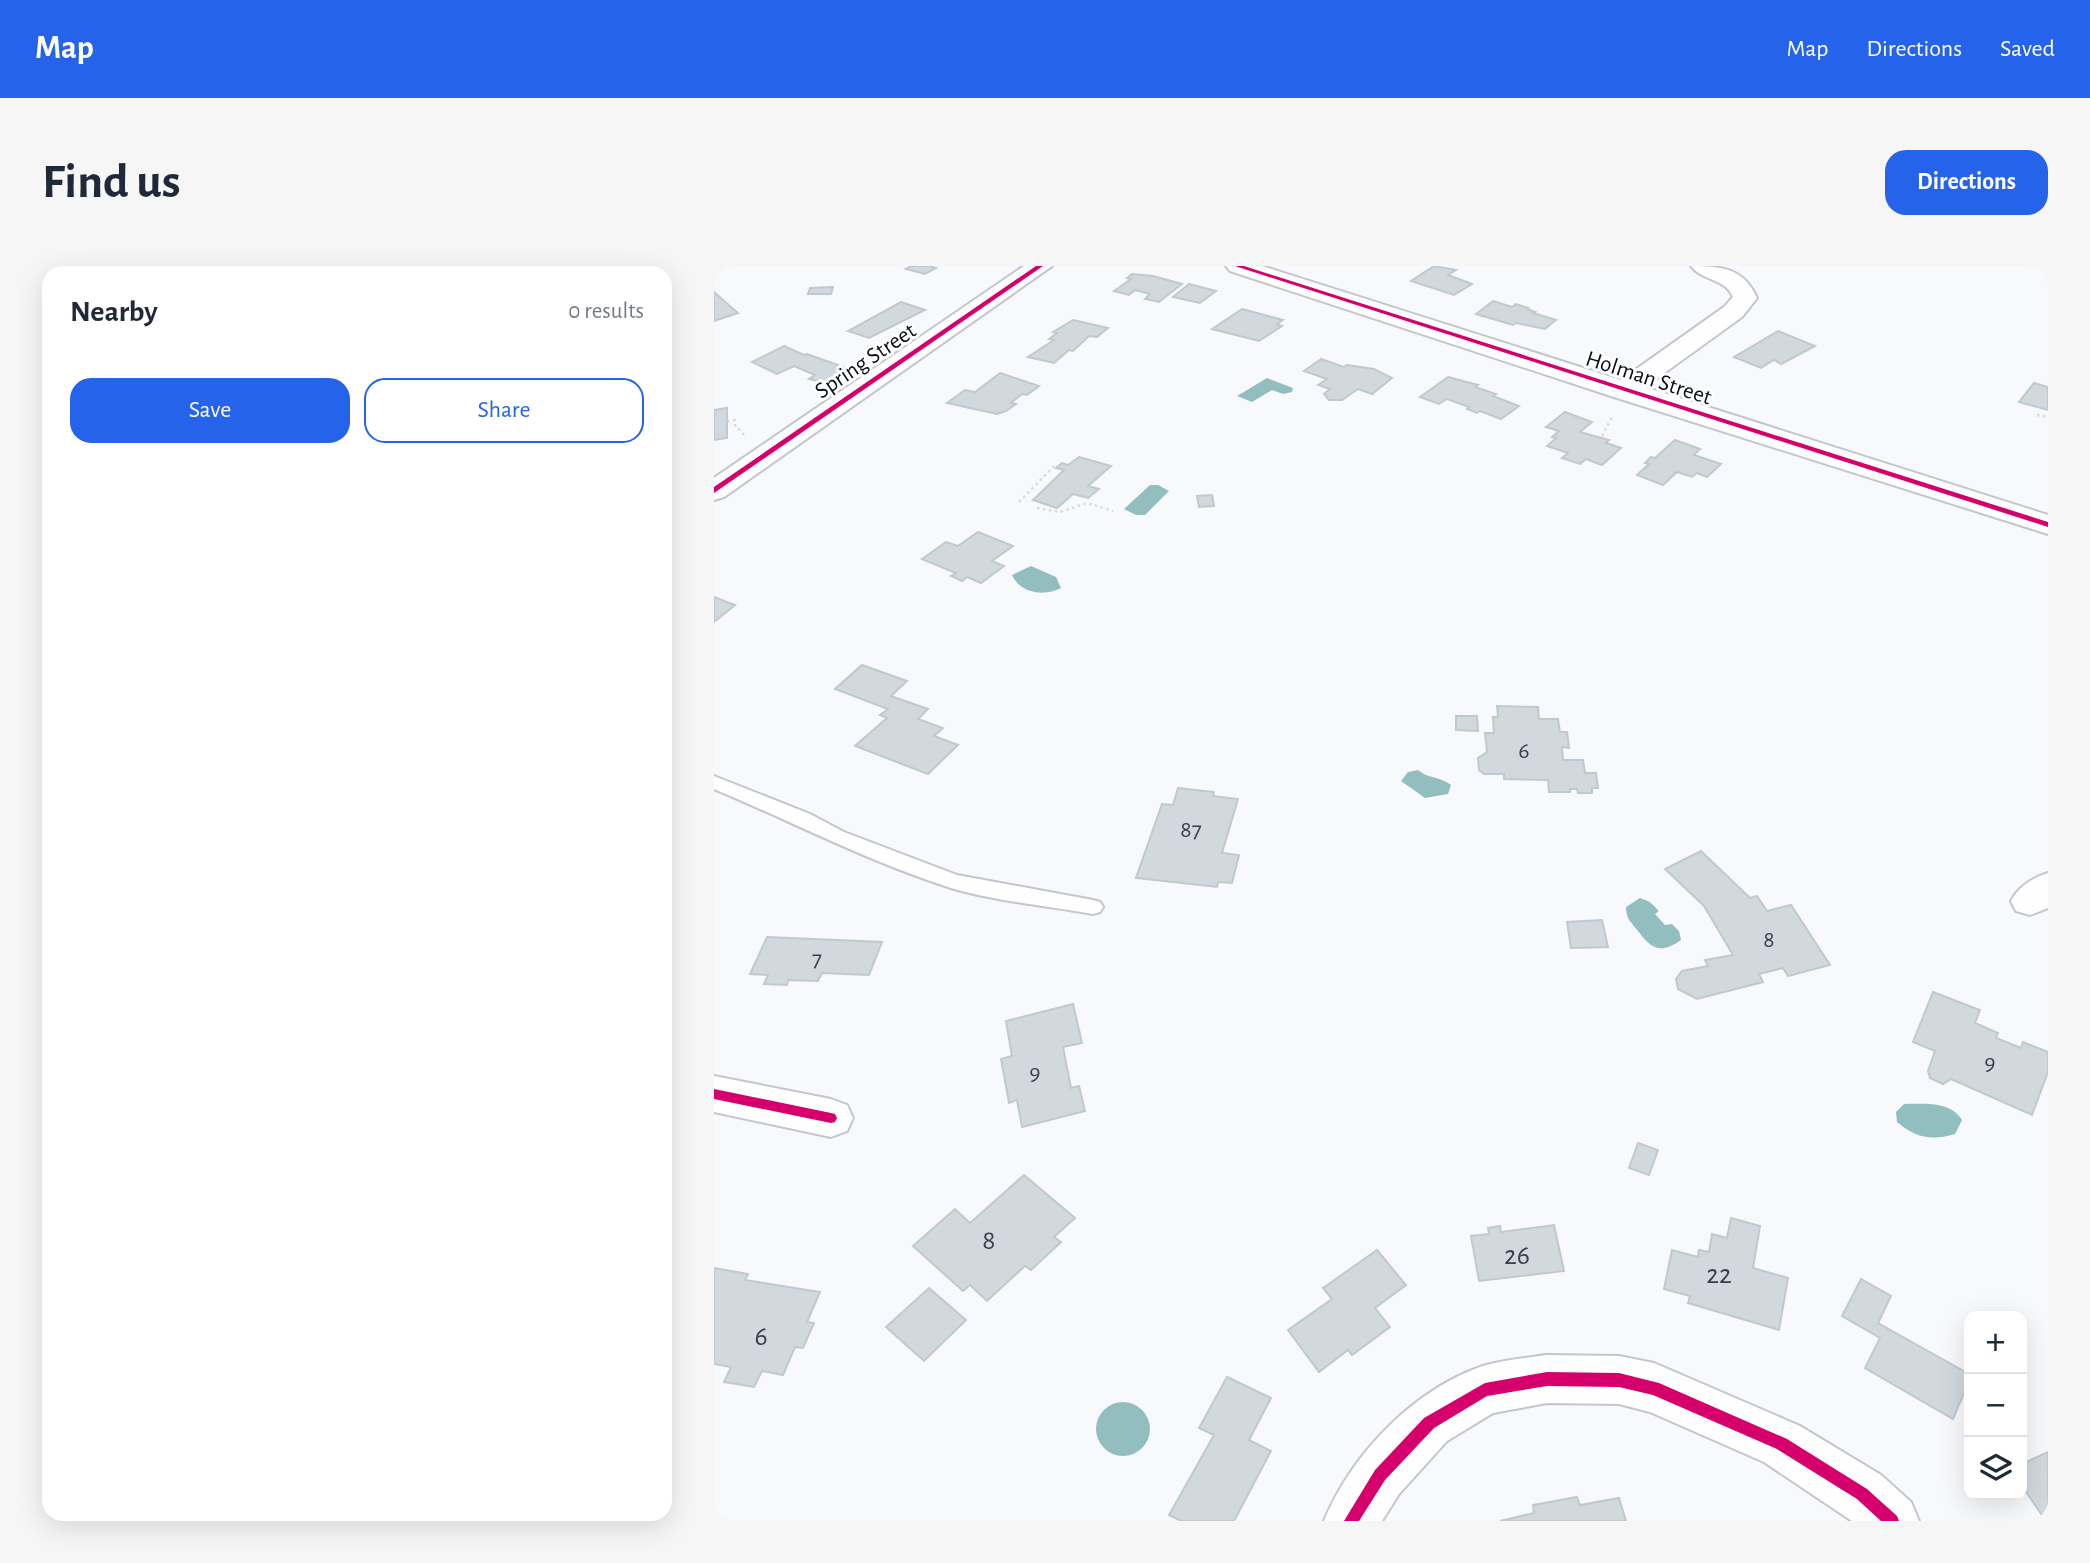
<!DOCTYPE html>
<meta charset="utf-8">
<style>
:root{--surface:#fff;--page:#f6f6f7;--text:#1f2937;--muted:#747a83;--line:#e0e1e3;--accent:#2563eb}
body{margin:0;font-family:"Alegreya Sans",sans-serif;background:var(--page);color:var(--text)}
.controls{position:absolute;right:21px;bottom:21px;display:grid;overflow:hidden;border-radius:14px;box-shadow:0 7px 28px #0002}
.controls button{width:63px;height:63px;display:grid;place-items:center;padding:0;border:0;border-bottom:2px solid var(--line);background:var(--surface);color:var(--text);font:35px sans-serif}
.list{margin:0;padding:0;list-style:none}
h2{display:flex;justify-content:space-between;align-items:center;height:91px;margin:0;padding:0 28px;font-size:30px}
h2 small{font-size:23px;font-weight:400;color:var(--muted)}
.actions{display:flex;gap:14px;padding:21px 28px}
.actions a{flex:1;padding:16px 0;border:2px solid var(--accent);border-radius:21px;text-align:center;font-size:24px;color:var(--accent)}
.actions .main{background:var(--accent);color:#fff}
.icon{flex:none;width:38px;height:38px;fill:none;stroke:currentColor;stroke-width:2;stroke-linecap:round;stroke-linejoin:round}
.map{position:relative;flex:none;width:1334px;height:1255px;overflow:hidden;border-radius:21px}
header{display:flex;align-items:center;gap:42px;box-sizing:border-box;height:98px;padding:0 35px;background:var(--accent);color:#fff}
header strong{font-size:33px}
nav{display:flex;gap:38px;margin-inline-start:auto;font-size:24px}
.intro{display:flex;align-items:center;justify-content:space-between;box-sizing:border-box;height:168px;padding:0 42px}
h1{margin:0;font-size:49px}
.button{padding:18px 32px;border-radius:21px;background:var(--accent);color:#fff;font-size:24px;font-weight:700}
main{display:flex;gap:42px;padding:0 42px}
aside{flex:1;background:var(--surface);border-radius:21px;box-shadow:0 7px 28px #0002}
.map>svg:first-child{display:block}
</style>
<header>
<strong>Map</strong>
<nav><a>Map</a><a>Directions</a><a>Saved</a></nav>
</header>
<div class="intro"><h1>Find us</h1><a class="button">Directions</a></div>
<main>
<aside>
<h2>Nearby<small>0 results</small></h2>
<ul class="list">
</ul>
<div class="actions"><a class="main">Save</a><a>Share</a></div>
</aside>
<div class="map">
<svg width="1334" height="1255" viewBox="0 0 1334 1255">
<rect width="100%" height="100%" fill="#f7f9fc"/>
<g fill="#92bec0">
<polygon points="553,112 579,122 578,126 569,128 558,124 538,136 523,130"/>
<polygon points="436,219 444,219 455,225 431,249 422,249 410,243"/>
<path d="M317 300 342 311 347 322C330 331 306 327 298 309Z"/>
<path d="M704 504C714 513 726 510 737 519L734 528 711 532 687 515 694 506Z"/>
<path d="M926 632 936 636 945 645 941 648 951 659 958 658 965 665 967 674C947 688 938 684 924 665 917 656 912 653 912 641Z"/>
<path d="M1190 838C1211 838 1236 835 1248 854L1241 868C1217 875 1202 872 1183 856L1182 846Z"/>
<circle cx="409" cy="1163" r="27"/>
</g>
<g fill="#d1d9de" stroke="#c1c9ce" stroke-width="2">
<polygon points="197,0 215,0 222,2 211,8 192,3"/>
<polygon points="720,0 742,4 734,9 758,18 740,29 697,15"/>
<polygon points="418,8 439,10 468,18 445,36 431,33 436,28 421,24 415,29 400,25 417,13 413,12"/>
<polygon points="475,18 502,25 486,37 459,31"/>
<polygon points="119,21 117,28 94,28 96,22"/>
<polygon points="0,26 24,47 0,55"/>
<polygon points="779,35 798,41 802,38 814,42 813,43 821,46 819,47 842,54 831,63 802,57 799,59 762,48"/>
<polygon points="187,36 211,44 155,72 134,65"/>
<polygon points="528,43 569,54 563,58 568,60 545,75 498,63"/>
<polygon points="359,54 394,62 383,71 375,70 359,85 355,84 340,97 314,91 340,74 335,73 343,67 339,66"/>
<polygon points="1064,65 1101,80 1067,98 1060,94 1047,102 1020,91"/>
<polygon points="70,80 90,89 93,88 138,104 117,118 95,113 101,109 80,100 63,108 38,96"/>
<polygon points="607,93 630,101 633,99 660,103 678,112 658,128 644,123 628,134 615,134 610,128 616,123 604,119 613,113 590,105"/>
<polygon points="286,107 325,120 313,129 308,128 297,137 302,138 292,145 283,148 233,137 251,124 261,126"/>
<polygon points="734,111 764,119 761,121 782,128 779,130 805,140 787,153 766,145 763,147 753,143 755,141 733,133 725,138 706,131"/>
<polygon points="1320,117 1334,121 1334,144 1305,136"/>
<polygon points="13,142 13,172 0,174 0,144"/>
<polygon points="851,146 878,156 866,166 895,174 892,177 907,182 888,199 872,193 866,198 848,192 854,187 833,180 842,172 838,171 845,165 832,161"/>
<polygon points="961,174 986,183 980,189 1007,198 993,211 983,207 978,211 963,206 949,219 923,209 935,198 931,197 937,191 941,192"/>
<polygon points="365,191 397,200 374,220 385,223 374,232 359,228 343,242 319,234 350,204 342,202 348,197 354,199"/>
<polygon points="498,229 500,240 485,241 483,230"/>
<polygon points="264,266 299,280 278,295 290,300 267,317 253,311 248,315 237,310 242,307 208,293 232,276 244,280"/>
<polygon points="0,331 21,339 0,356"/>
<polygon points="148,399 193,415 177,430 214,443 204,453 229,462 220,470 244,479 214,508 141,480 173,452 166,449 174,443 121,423"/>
<polygon points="783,440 824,441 825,453 844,453 846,466 853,466 855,482 848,481 849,494 869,494 871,507 882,507 884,522 878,522 878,527 864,527 863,523 856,523 856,526 835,526 834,514 790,513 790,508 770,508 765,504 764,492 773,486 771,467 780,467 779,451 784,451"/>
<polygon points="742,450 763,450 764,465 742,464"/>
<polygon points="464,522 500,526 499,530 524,533 508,587 525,589 518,617 504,616 503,621 422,612 448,538 459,539"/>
<polygon points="987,585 1036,632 1043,630 1053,645 1077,639 1116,699 1074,710 1069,702 1045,708 1049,716 983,733 964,723 962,713 968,705 994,700 991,694 1019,689 990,640 951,603"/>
<polygon points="888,654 894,681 857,682 853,656"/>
<polygon points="53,671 168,676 155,709 108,707 104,715 74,714 73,719 50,718 54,709 36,708"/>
<polygon points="1219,726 1266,744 1261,757 1284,767 1282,772 1307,782 1309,776 1334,786 1334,806 1318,849 1237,813 1229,818 1216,812 1214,805 1221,785 1199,776"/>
<polygon points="359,738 368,777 349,781 357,822 365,820 371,845 308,861 303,834 295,837 287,793 298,790 292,755"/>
<polygon points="924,877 944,884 935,909 915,902"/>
<polygon points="310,909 361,952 340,971 347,976 317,1004 311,1000 273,1035 256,1019 249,1025 199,980 241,943 256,957"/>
<polygon points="1017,952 1046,960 1039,1002 1074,1012 1065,1064 974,1037 976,1030 950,1023 958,984 984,991 985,984 995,986 998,968 1013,972"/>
<polygon points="840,959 850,1005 765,1015 757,970 775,968 774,962 786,960 787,966"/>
<polygon points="663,984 692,1019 661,1042 676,1061 638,1089 634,1084 605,1106 574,1064 618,1033 609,1022"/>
<polygon points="0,1002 34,1008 31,1014 106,1026 93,1056 100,1057 89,1082 81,1081 69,1109 48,1105 40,1121 10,1116 17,1101 0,1098"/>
<polygon points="1147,1013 1177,1030 1164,1057 1255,1108 1255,1115 1239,1153 1151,1102 1166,1072 1128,1050"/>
<polygon points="215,1022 252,1054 210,1095 172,1061"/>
<polygon points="513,1111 557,1132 535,1174 557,1185 520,1255 467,1255 455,1249 500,1169 485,1162"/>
<polygon points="1334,1186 1334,1255 1332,1255 1308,1220 1308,1198"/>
<polygon points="863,1231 866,1239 905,1232 912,1255 786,1255 820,1247 819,1239"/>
</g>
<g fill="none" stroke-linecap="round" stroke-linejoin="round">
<g stroke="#c3c6ce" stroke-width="4">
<path id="lane" d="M0 510 96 548 130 566 243 609 379 634 386 636 389 641 386 646 379 648C334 640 280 635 237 622 155 596 79 556 0 523Z"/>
</g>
<g stroke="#c3c6ce" stroke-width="4">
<g id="street">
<polygon points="310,0 338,0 10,231 0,234 0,212"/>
<path d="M512 0H548L907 114 1010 41 1019 31C1011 12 988 15 977 0 1007 0 1030 2 1043 32L1028 51 931 121 1334 249V268L900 131 516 5Z"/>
<path d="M1334 607V642L1316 649 1302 645 1297 635C1305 620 1318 612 1334 607Z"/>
<polygon points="0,810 117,833 133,839 139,852 133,865 117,871 0,846"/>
<path d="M833 1089 905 1090 940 1097 1086 1160 1167 1209 1197 1236 1205 1255H1138L1050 1196 936 1146 905 1138 833 1137 779 1147 733 1175 685 1228 668 1255H610C638 1188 699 1124 769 1100 789 1094 812 1092 833 1089Z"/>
</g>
</g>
<g stroke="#dadadc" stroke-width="2.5" stroke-dasharray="2.5 3.5" stroke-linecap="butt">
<polyline points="1323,149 1334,151"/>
<polyline points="13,155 21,154 21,159 30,169"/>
<polyline points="888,170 898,151"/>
<polyline points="305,236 342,198"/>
<polyline points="323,242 346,246 373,237 399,245"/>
</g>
<use href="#lane" fill="#fefeff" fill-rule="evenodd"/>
<use href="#street" fill="#fefeff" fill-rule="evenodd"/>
<g stroke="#fff" stroke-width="5">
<g id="cycleway">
<polygon points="322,0 329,0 0,227 0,221"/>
<polygon points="521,0 530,0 1334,256 1334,261"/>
<polygon points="0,823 117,847 121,848 123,852 121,856 117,857 0,833"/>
<polygon points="833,1106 905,1107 945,1117 1073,1173 1153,1223 1183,1250 1185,1255 1167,1255 1143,1233 1063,1183 939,1129 905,1121 833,1120 773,1130 720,1162 671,1214 645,1255 630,1255 661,1204 710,1152 771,1117"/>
</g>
</g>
<use href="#cycleway" fill="#d6006c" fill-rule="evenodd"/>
</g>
<g text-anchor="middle" stroke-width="6" stroke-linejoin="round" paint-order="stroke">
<g font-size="23" fill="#080c17" stroke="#fff">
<text transform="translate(151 94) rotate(-34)" y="8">Spring Street</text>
<text transform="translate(935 111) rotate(18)" y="8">Holman Street</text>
</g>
<g font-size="24" fill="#3a3f49">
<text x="810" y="492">6</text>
<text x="477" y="571">87</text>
<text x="1055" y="681">8</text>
<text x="103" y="700">7</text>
<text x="1276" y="804">9</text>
<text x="321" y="814">9</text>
</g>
<g font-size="28" fill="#3a3f49">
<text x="275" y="983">8</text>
<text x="803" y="998">26</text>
<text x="1005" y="1017">22</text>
<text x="47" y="1079">6</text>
</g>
</g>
</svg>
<div class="controls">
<button>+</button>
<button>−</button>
<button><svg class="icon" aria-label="layers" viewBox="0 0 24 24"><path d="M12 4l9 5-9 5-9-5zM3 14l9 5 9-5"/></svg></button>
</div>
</div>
</main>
